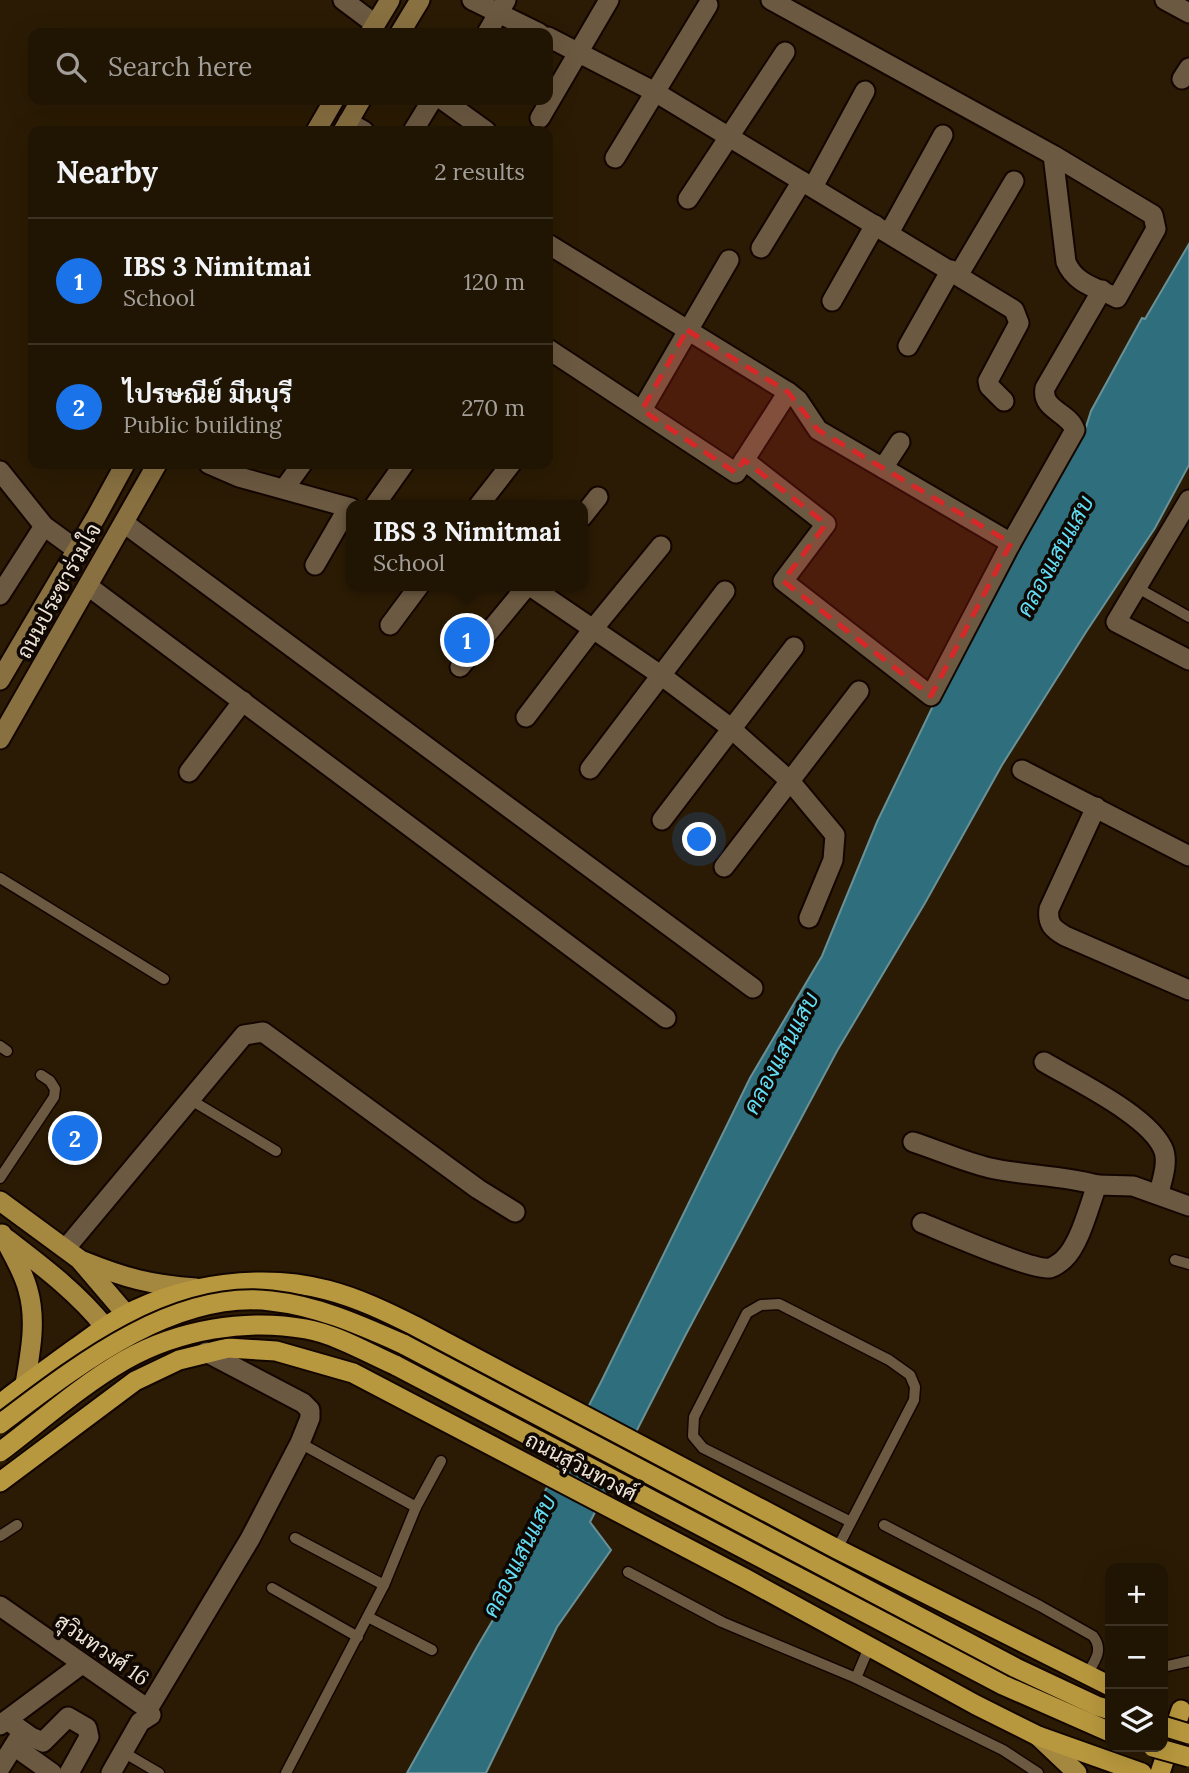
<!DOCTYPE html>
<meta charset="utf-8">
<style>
:root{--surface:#201403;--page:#281d0d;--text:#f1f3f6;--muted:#a29e9a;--line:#3d3325;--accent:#1a73e8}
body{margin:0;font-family:Lora,Sarabun,serif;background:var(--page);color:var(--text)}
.controls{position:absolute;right:21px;bottom:21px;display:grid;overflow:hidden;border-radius:14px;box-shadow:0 7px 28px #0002}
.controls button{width:63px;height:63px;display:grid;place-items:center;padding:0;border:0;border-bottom:2px solid var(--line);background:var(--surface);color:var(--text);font:35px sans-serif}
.you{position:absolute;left:700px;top:840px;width:24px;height:24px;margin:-18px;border:5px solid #fff;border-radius:50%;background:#1a73e8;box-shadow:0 0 0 10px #1a73e833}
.badge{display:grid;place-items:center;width:46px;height:46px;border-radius:50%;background:var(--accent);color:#fff;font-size:23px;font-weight:700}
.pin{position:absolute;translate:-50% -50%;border:4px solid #fff;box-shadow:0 2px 7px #0006}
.popup{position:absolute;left:346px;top:500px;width:242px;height:91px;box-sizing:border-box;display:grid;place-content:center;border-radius:14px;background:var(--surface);filter:drop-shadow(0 2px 5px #0005);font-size:23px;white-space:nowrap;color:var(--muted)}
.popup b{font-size:26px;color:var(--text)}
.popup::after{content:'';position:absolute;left:50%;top:100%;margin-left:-14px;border:14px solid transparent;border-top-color:var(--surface)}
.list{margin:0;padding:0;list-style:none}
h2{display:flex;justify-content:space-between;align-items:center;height:91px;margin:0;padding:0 28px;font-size:30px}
h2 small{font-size:23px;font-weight:400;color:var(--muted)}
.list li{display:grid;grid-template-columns:46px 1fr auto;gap:21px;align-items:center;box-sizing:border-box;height:126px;padding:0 28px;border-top:2px solid var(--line)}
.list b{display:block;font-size:26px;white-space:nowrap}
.list p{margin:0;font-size:23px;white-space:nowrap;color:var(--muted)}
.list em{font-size:23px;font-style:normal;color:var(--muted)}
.icon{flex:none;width:38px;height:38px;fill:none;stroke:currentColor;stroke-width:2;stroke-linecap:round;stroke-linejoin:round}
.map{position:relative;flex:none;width:1189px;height:1773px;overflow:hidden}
.search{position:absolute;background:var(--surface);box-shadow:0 7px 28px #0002;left:28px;top:28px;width:525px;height:77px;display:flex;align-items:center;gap:18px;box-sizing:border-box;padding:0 24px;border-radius:14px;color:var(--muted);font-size:26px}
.panel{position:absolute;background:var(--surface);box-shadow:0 7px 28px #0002;left:28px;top:126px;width:525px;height:343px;border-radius:14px}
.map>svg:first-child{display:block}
</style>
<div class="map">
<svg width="1189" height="1773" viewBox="0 0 1189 1773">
<rect width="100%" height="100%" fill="#2b1b04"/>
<polygon fill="#2f6e7c" stroke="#699197" stroke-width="2" points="1189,244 1189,465 1155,528 1086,632 1002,765 925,903 837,1051 685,1336 590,1522 611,1550 557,1627 486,1773 407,1773 477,1647 530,1557 545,1491 602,1380 750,1078 822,956 877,822 944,683 1084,433 1091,411 1142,318 1145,319"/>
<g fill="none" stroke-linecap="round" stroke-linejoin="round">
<g stroke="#130500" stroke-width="13">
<g id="service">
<polyline points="1136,587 1189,617"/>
<polyline points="0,878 164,979"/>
<polyline points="0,1046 7,1051"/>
<polyline points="191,1100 276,1151"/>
<polyline points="0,1178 54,1097 55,1089 50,1081 41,1075"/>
<polyline points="1175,1260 1189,1264"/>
<polyline points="416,1507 441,1461"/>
<path d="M884 1525 1040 1606 1093 1636C1104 1650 1095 1661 1087 1674"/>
<polyline points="0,1536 17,1525"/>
<polyline points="295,1538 384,1585 416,1507 300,1443"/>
<polyline points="837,1549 914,1400 915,1387 910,1375 889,1360 779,1304 761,1305 747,1313 694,1417 693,1436 703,1448 851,1522"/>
<polyline points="628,1572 722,1622 856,1678"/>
<polyline points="272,1588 358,1637"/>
<polyline points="368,1617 432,1650"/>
<polyline points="870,1645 856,1678 1003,1750 1038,1773"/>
<polyline points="1163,1667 1189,1661"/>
<polyline points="123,1752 159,1773"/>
<polyline points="286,1773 384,1585"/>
</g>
</g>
<g stroke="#130500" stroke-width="23">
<g id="minor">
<polyline points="343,0 375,24"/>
<polyline points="472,0 539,33"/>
<path d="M771 0 1053 155 1153 215 1156 229 1117 298C1097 288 1075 284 1066 262L1053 155"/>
<polyline points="1165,0 1189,13"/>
<polyline points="487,33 506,0"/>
<polyline points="548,37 655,92 1014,310 1019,323 988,381 989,386 1004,401"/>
<polyline points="1182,79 1189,68"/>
<polyline points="443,100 486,131"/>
<polyline points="540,118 609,0"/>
<polyline points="348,122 364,131"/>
<polyline points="413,131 432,100"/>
<polyline points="615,158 708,5"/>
<polyline points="813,187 865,91"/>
<polyline points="688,199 785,52"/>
<polyline points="889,233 943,135"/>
<polyline points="548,244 788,392 798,400 818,430 1011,543"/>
<polyline points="761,248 802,181"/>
<polyline points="959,274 1014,181"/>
<polyline points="832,301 875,225"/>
<polyline points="908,346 951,270"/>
<polyline points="548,349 736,473 788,392"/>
<polyline points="642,410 729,260"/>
<path d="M744 460 826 524 783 581 931 696 1011 543 1075 430C1069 412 1041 410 1045 388L1102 290"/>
<polyline points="209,464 239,477 351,508"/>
<polyline points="883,468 900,442"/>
<polyline points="0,471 44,526 77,550"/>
<polyline points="284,489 302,464"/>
<polyline points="1189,500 1116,622 1189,660"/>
<polyline points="375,505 404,464"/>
<polyline points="479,505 511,464"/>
<polyline points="582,517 598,497"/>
<polyline points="124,523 753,988"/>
<polyline points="315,565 348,508"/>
<polyline points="88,586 666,1018"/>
<polyline points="530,586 662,676 727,725 790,781 835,835 833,860 809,918"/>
<polyline points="0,595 44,526"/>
<polyline points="390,625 419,586"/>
<polyline points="460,667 527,586"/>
<polyline points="526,717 593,629 661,546"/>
<polyline points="590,769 725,591"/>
<polyline points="1022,770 1189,856"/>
<polyline points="189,772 243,701"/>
<path d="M1096 807 1049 909C1047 924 1053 929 1065 936L1189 990"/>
<polyline points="662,820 794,647"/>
<polyline points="724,867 859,691"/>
<path d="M1044 1062C1076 1081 1152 1117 1164 1151 1168 1164 1162 1180 1159 1193"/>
<path d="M913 1142C938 1150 964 1162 990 1168 1026 1176 1061 1175 1097 1185"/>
<path d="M922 1223C944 1232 1033 1271 1050 1268 1054 1267 1061 1262 1064 1259 1080 1244 1089 1206 1097 1185L1133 1186 1189 1206"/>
<polyline points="66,1248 244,1035 263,1032 478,1189 515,1212"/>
<polyline points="148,1709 250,1539 300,1443 310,1418 310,1410 303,1403 206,1352"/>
<polyline points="7,1720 31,1737 43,1742 68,1717 87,1728 89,1737 69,1773"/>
<polyline points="0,1725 82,1664"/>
<polyline points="14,1746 52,1773"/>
<polyline points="0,1768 20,1736"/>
</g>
</g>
<g stroke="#130500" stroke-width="23">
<polyline id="tertiary" points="0,1606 148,1709 151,1715 140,1722 111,1773"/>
</g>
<g stroke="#130500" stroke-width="23">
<g id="secondary">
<polyline points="370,33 390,0"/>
<polyline points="400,33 420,0"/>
<polyline points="316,131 334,100"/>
<polyline points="343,131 361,100"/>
<polyline points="0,680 96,517 125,464"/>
<polyline points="0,739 157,464"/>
</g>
</g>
<g stroke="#130500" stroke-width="23">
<g id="primary">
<polyline points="0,1201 79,1259 126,1314"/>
<path d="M2 1234C11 1252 23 1270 28 1290 37 1321 30 1354 25 1384"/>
<path d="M7 1239C42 1266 77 1292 105 1327"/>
<path d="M83 1261C125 1278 151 1285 196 1288"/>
<polyline points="1038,1736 1077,1773"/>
</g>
</g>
<g stroke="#130500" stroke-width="23">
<g id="trunk">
<polyline points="403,1344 1016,1668 1097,1706 1110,1710"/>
<polyline points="395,1365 1003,1685 1110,1732"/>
<path d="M0 1404C25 1384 51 1366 77 1347 93 1336 108 1323 125 1315 184 1284 263 1273 327 1290 358 1298 387 1312 415 1326L837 1549 1110 1686"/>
<polyline points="0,1482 135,1381 179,1360 228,1348 276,1351 353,1373 746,1579 976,1705 1038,1736 1142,1773"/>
<polyline points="1160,1773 1181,1710"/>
</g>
</g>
<use href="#service" stroke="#6c5941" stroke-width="10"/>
<use href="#minor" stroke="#6c5941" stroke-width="19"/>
<use href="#tertiary" stroke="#6c5941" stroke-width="19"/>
<use href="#secondary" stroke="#887040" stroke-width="19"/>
<use href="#primary" stroke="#a5883f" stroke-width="19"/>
<use href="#trunk" stroke="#b8983e" stroke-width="19"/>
<g stroke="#130500" stroke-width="23" stroke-linecap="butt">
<g id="trunk-bridge">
<path d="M0 1424C74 1368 173 1289 271 1301 318 1306 360 1325 403 1344"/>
<path d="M0 1452C41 1421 80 1386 125 1360 178 1330 246 1318 306 1329 335 1334 368 1353 395 1365"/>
<polyline points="1163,1726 1189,1734"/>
<polyline points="1153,1747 1189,1757"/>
</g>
</g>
<use href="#trunk-bridge" stroke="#b8983e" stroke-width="19"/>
</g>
<path fill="#d62828" fill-opacity="0.2" stroke="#d62828" stroke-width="5" stroke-dasharray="14 9" stroke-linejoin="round" d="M687 330 788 392 818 430 1011 543 931 696 783 581 826 524 744 460 736 473 642 410Z"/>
<g text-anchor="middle" stroke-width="7" stroke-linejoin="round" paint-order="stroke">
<g font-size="21" fill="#efe4d6" stroke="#0e0702">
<text transform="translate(59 591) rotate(-61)" y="7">ถนนประชาร่วมใจ</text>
<text transform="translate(581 1467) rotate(28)" y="7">ถนนสุวินทวงศ์</text>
<text transform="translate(102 1650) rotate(35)" y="7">สุวินทวงศ์ 16</text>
</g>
<g font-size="23" font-style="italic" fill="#62ddf6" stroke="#0e0702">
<text transform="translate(1055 556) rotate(-61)" y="8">คลองแสนแสบ</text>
<text transform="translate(781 1053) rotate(-62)" y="8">คลองแสนแสบ</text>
<text transform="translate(519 1556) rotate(-63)" y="8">คลองแสนแสบ</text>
</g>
</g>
</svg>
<div class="controls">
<button>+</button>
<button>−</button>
<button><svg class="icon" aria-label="layers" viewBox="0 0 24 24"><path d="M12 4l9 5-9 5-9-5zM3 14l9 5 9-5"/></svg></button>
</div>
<div class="you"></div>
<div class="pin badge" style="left:467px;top:640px">1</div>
<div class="popup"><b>IBS 3 Nimitmai</b>School</div>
<div class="pin badge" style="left:75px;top:1138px">2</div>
<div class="search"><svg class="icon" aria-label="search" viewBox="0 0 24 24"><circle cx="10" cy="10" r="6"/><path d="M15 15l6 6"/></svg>Search here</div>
<section class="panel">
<h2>Nearby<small>2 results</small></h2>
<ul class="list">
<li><span class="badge">1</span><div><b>IBS 3 Nimitmai</b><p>School</p></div><em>120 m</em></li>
<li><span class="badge">2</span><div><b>ไปรษณีย์ มีนบุรี</b><p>Public building</p></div><em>270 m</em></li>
</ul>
</section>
</div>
